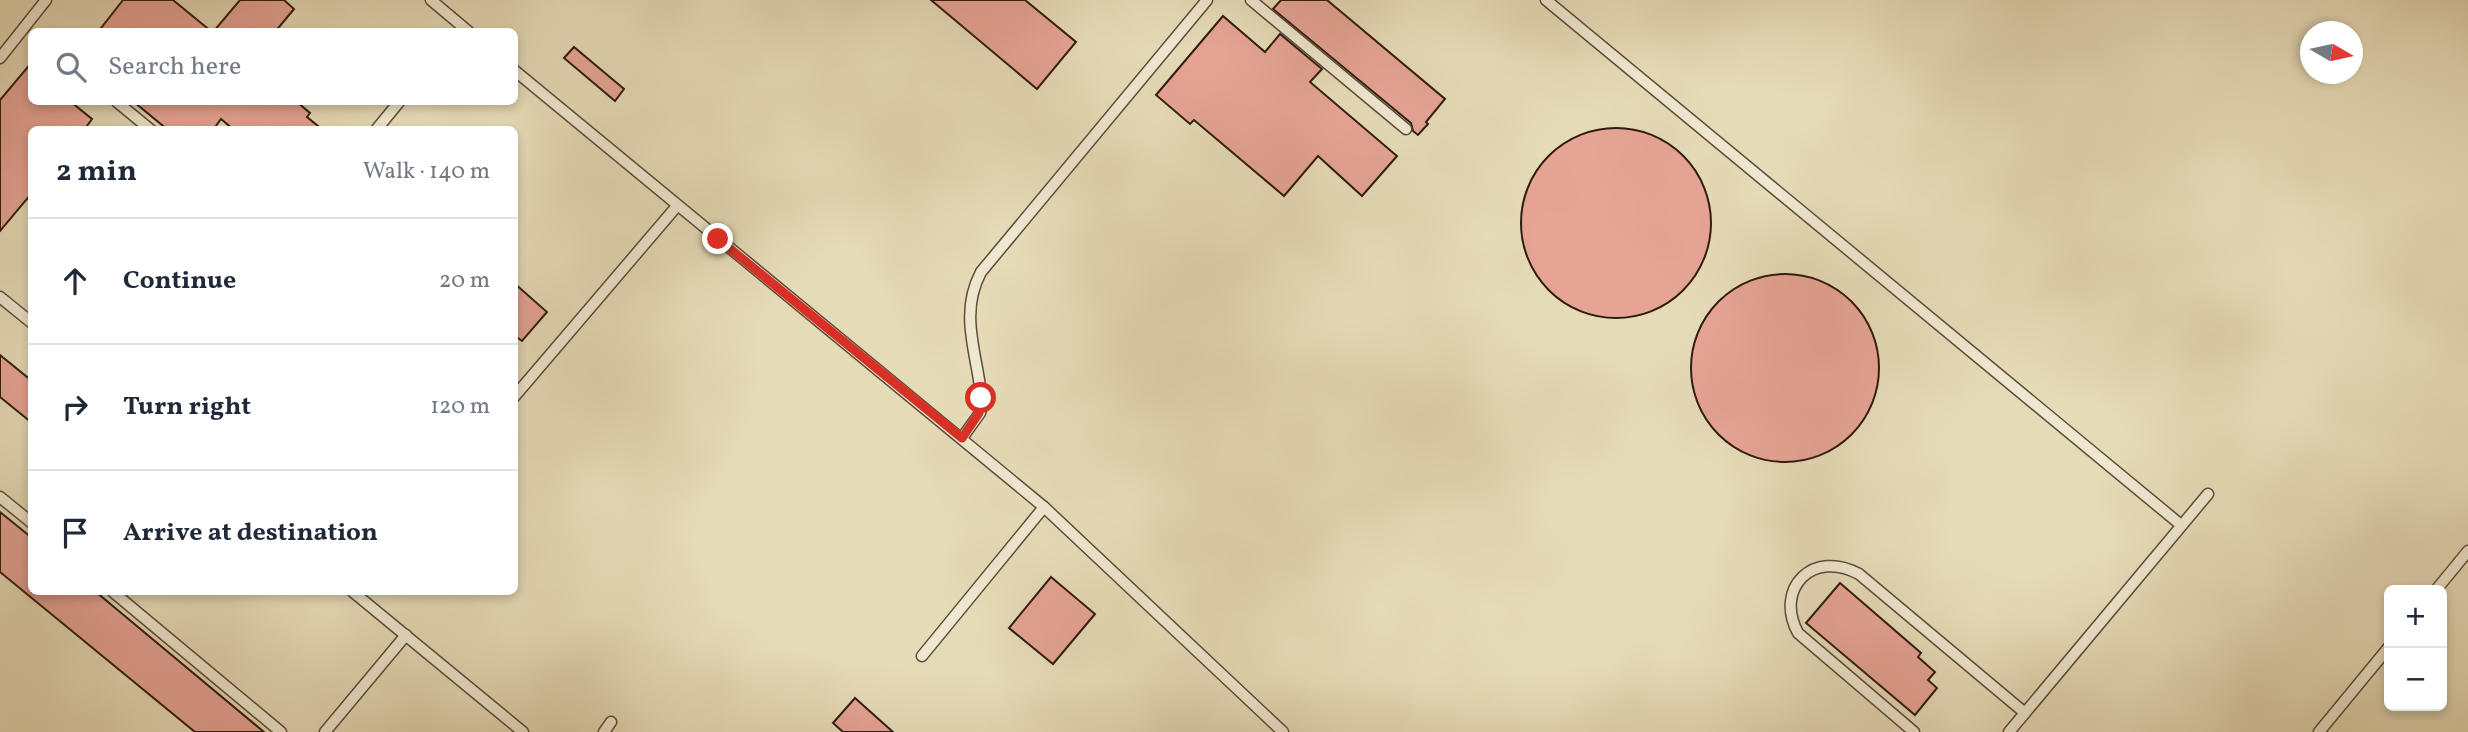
<!DOCTYPE html>
<meta charset="utf-8">
<style>
:root{--surface:#fff;--page:#f6f6f7;--text:#1f2937;--muted:#747a83;--line:#e0e1e3}
body{margin:0;font-family:Vollkorn,serif;background:var(--page);color:var(--text)}
.controls{position:absolute;right:21px;bottom:21px;display:grid;overflow:hidden;border-radius:10px;box-shadow:0 4px 10px #0003}
.controls button{width:63px;height:63px;display:grid;place-items:center;padding:0;border:0;border-bottom:2px solid var(--line);background:var(--surface);color:var(--text);font:35px sans-serif}
.compass{position:absolute;left:2300px;top:21px;width:63px;height:63px;border-radius:50%;background:var(--surface);box-shadow:0 4px 10px #0003;rotate:99deg}
.stop{position:absolute;width:21px;height:21px;margin:-16px;border:5px solid #d93025;border-radius:50%;background:#fff}
.stop.end{background:#d93025;border-color:#fff;box-shadow:0 2px 7px #0008}
.list{margin:0;padding:0;list-style:none}
h2{display:flex;justify-content:space-between;align-items:center;height:91px;margin:0;padding:0 28px;font-size:30px}
h2 small{font-size:23px;font-weight:400;color:var(--muted)}
.list li{display:grid;grid-template-columns:46px 1fr auto;gap:21px;align-items:center;box-sizing:border-box;height:126px;padding:0 28px;border-top:2px solid var(--line)}
.list b{display:block;font-size:26px;white-space:nowrap}
.list em{font-size:23px;font-style:normal;color:var(--muted)}
.icon{flex:none;width:38px;height:38px;fill:none;stroke:currentColor;stroke-width:2;stroke-linecap:round;stroke-linejoin:round}
.map{position:relative;flex:none;width:2468px;height:732px;overflow:hidden}
.search{position:absolute;background:var(--surface);box-shadow:0 4px 10px #0003;left:28px;top:28px;width:490px;height:77px;display:flex;align-items:center;gap:18px;box-sizing:border-box;padding:0 24px;border-radius:10px;color:var(--muted);font-size:26px}
.panel{position:absolute;background:var(--surface);box-shadow:0 4px 10px #0003;left:28px;top:126px;width:490px;height:469px;border-radius:10px}
.map>svg:first-child{display:block}
</style>
<div class="map">
<svg width="2468" height="732" viewBox="0 0 2468 732">
<rect width="100%" height="100%" fill="#e6dbb7"/>
<filter id="stains"><feTurbulence type="fractalNoise" baseFrequency=".00286" numOctaves="4"/><feColorMatrix values="0 0 0 0 .2 0 0 0 0 .09 0 0 0 0 .02 0 0 0 .5 -.17"/></filter>
<radialGradient id="worn" r=".72"><stop offset=".6" stop-color="#630" stop-opacity="0"/><stop offset="1" stop-color="#630" stop-opacity=".3"/></radialGradient>
<g fill="#e6a495" stroke="#301b11" stroke-width="2">
<polygon points="123,0 173,0 212,32 98,32"/>
<polygon points="240,0 284,0 294,9 275,32 213,32"/>
<polygon points="931,0 1025,0 1076,42 1037,89"/>
<polygon points="1281,0 1327,0 1445,99 1426,122 1428,124 1418,135 1413,131 1411,123 1273,9"/>
<polygon points="1223,16 1265,52 1280,34 1322,69 1310,82 1397,156 1362,196 1318,156 1284,196 1194,120 1190,124 1156,95"/>
<polygon points="574,47 624,89 615,101 564,58"/>
<polygon points="32,62 32,102 71,102 92,119 84,130 32,130 32,193 0,231 0,100"/>
<polygon points="134,102 297,102 310,113 307,117 323,130 234,130 221,119 213,130 168,130"/>
<circle cx="1616" cy="223" r="95"/>
<circle cx="1785" cy="368" r="94"/>
<polygon points="514,283 547,312 522,341 514,335"/>
<polygon points="0,355 32,381 32,423 0,397"/>
<polygon points="0,512 32,538 32,592 96,592 264,732 195,732 0,572"/>
<polygon points="1051,577 1095,614 1053,664 1009,628"/>
<polygon points="1840,583 1921,653 1918,657 1935,672 1928,680 1937,688 1915,715 1806,623"/>
<polygon points="855,698 893,732 843,732 833,723"/>
</g>
<g fill="none" stroke-linecap="round" stroke-linejoin="round">
<g stroke="#5e4b3a" stroke-width="13">
<g id="service">
<polyline points="431,0 469,32"/>
<polyline points="1251,0 1406,129"/>
<polyline points="1546,0 2181,525"/>
<polyline points="0,58 46,0"/>
<polyline points="514,70 1044,507 1283,732"/>
<polyline points="117,102 151,130"/>
<polyline points="376,130 399,102"/>
<polyline points="0,297 32,323"/>
<polyline points="514,397 677,206"/>
<path d="M962 438 980 413 982 406C980 359 957 317 981 272L1207 0"/>
<polyline points="0,497 32,523"/>
<polyline points="2436,590 2468,551"/>
<polyline points="113,592 281,732"/>
<polyline points="353,592 523,732"/>
<polyline points="922,656 1044,507"/>
<polyline points="325,732 406,635"/>
<polyline points="604,732 611,722"/>
<path d="M1914 732 1798 633C1774 588 1813 549 1859 574L2025 713"/>
<polyline points="2009,732 2208,494"/>
<polyline points="2319,732 2389,647"/>
</g>
</g>
<use href="#service" stroke="#efe8d0" stroke-width="10"/>
</g>
<g fill="none" stroke-linecap="round" stroke-linejoin="round">
<polyline stroke="#d93025" stroke-width="9" points="718,239 962,438 979,413 981,398"/>
</g>
<rect width="100%" height="100%" filter="url(#stains)"/>
<rect width="100%" height="100%" fill="url(#worn)"/>
</svg>
<div class="controls">
<button>+</button>
<button>−</button>
</div>
<svg class="compass" viewBox="-18 -18 36 36"><path d="M0-13l5 13h-10z" fill="#e53935"/><path d="M0 13l5-13h-10z" fill="#747a83"/></svg>
<div class="stop" style="left:981px;top:398px"></div>
<div class="stop end" style="left:718px;top:239px"></div>
<div class="search"><svg class="icon" aria-label="search" viewBox="0 0 24 24"><circle cx="10" cy="10" r="6"/><path d="M15 15l6 6"/></svg>Search here</div>
<section class="panel">
<h2>2 min<small>Walk · 140 m</small></h2>
<ul class="list">
<li><svg class="icon" aria-label="ahead" viewBox="0 0 24 24"><path d="M12 20V5M6 11l6-6 6 6"/></svg><div><b>Continue</b></div><em>20 m</em></li>
<li><svg class="icon" aria-label="right" viewBox="0 0 24 24"><path d="M7 20v-9h11M14 6l5 5-5 5"/></svg><div><b>Turn right</b></div><em>120 m</em></li>
<li><svg class="icon" aria-label="arrive" viewBox="0 0 24 24"><path d="M6 21V4h12l-3 4 3 4H6"/></svg><div><b>Arrive at destination</b></div></li>
</ul>
</section>
</div>
